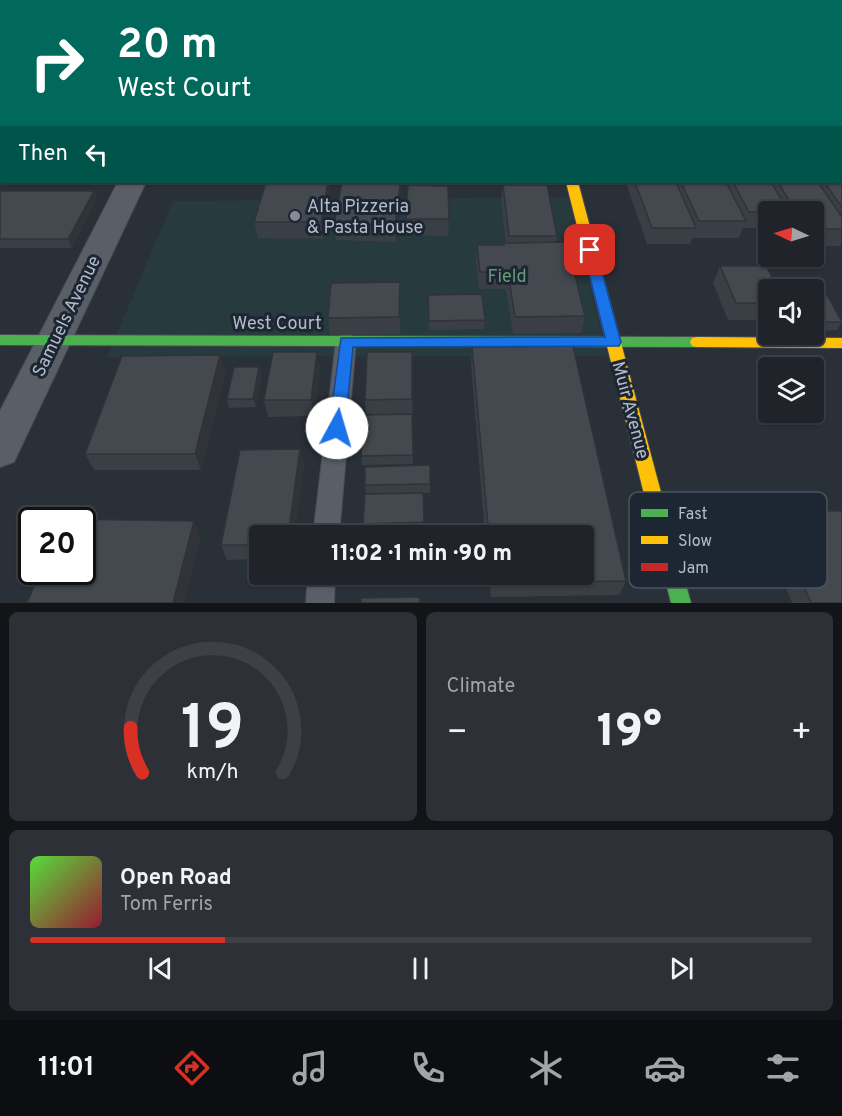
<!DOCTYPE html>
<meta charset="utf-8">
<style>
body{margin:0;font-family:Overpass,sans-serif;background:#2d3036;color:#f1f3f6;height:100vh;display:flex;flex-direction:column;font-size:22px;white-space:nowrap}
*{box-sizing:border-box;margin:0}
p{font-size:20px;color:#a2a4a8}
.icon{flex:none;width:33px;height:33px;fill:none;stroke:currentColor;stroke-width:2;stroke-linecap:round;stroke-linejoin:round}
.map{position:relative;height:603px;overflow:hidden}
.sheet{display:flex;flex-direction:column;gap:9px;padding:9px;background:#121417;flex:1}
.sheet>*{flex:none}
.guide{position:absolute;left:0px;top:0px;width:843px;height:183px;box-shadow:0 2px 4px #0004,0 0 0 2px #3d4147;background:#00695c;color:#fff;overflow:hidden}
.needle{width:39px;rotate:274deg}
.tools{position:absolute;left:758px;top:201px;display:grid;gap:12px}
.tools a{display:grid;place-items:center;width:66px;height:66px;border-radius:6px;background:#20242a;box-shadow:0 2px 4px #0004,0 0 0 2px #3d4147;font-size:30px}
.speed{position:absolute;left:18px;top:507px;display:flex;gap:12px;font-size:30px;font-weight:700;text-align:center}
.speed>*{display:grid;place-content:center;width:78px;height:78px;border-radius:50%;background:#20242a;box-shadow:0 2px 4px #0004,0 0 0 2px #3d4147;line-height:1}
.speed .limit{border:3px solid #111;border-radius:9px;background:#fff;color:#111}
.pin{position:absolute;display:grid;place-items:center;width:51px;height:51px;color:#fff;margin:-26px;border-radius:12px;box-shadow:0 3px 9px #0006}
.me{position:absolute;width:66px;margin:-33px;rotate:6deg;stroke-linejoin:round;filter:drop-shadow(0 0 4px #0008)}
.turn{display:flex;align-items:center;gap:21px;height:126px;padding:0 18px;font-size:27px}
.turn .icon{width:78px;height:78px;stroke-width:2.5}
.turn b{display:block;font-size:42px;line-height:51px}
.then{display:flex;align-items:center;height:57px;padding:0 18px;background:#0003;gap:12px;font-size:22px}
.big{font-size:45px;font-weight:800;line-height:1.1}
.sheet .card{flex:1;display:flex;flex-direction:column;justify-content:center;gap:9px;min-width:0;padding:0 21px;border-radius:9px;background:#2d3036}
.sheet .dial{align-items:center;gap:0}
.dial svg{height:156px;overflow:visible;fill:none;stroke:#3d4147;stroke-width:7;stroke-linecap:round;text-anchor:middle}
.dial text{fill:#f1f3f6;stroke:none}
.song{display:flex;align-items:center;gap:18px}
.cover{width:72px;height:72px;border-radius:9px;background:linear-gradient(135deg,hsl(110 70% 55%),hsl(350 70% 35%))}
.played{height:6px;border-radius:3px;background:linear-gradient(90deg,#d93025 25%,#3d4147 25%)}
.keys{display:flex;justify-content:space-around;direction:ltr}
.heat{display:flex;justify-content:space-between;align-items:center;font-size:33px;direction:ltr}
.sheet .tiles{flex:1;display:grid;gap:9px;grid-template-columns:1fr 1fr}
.card:last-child{grid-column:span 2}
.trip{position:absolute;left:249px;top:525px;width:345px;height:60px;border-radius:6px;background:#20242a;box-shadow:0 2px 4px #0004,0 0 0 2px #3d4147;font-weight:800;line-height:60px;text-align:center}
.menu{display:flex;height:96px;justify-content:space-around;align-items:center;background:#0d0e11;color:#a2a4a8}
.menu .icon{width:42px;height:42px}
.menu .on{color:#d93025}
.menu b{font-size:27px;color:#f1f3f6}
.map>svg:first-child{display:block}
.green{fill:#273a3e}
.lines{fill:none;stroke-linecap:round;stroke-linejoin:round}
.lane-casing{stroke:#484c53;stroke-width:2}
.street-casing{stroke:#484c53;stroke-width:2}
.fast-casing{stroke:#484c53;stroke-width:2}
.slow-casing{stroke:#484c53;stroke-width:2}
.jam-casing{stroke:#484c53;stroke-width:2}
.lane{fill:#5a5e66;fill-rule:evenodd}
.street{fill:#5a5e66;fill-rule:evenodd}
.fast{fill:#4caf50;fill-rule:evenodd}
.slow{fill:#ffc107;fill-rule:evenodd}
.jam{fill:#c62828;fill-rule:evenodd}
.wall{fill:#3a3f45}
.shaded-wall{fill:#303338}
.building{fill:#444950;stroke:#303338;stroke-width:1.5}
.route{fill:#1a73e8;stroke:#114b97;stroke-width:1.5}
.poi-dot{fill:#848b96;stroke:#1d2633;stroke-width:2}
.labels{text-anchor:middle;stroke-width:6;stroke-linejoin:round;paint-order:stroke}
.poi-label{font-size:18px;fill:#b4bcc9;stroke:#1d2633;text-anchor:start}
.park-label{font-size:18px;fill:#6b9a76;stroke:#1d2633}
.street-label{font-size:18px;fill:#b4bcc9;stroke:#1d2633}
.key{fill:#1d2633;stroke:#4a5360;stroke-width:1.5}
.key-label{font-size:16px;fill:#b4bcc9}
</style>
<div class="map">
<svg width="842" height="603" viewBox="0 0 842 603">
<rect width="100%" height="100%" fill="#2a3038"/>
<!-- green -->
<path class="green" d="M568,197L607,356L107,357L173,201Z"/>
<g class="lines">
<!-- lane casing -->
<g class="lane-casing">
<path id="lane" d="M64,0H76L63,2Z
M375,0H387V2H375Z
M683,0H695V2H684Z
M0,33H2V41H0Z
M346,333L353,336L356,341L339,536H313L336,341L339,336Z
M308,574H335L334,603H306Z"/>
</g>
<!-- street casing -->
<g class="street-casing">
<path id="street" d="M212,0H230L211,2Z
M516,0H534V2H516Z
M821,0H839L840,2H821Z
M118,182H146L14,462L0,467V411Z"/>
</g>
<!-- fast casing -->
<g class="fast-casing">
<path id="fast" d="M0,335L697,337L702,338L704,342L702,346L697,347L0,345Z
M661,518L667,520L670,526L691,603H671L652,526L655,520Z"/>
</g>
<!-- slow casing -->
<g class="slow-casing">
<path id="slow" d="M566,182H578L670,526L667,532L661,534L655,532L652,526Z
M697,337L842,338V348L697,347L692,346L690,342L692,338Z"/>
</g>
<!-- jam casing -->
<g class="jam-casing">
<path id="jam" d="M0,154H2V160H0Z"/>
</g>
<!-- lane -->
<use href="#lane" class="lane"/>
<!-- street -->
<use href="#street" class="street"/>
<!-- fast -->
<use href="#fast" class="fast"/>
<!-- slow -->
<use href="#slow" class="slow"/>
<!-- jam -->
<use href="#jam" class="jam"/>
</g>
<!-- wall -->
<path class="wall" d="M31,0H59L58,2H31Z
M128,0H196L195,2H128Z
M423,0H499V2H423Z
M698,0H739L740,2H699Z
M755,0H803L802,2H756Z
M842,170L841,246H813V212H768V228H743L739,238H693L690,244H647L626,183V182H842Z
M503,185L557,236L556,242L585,316L581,333L513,334L506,289H479L476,262L477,245H503V243H506L501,201Z
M0,191H94L97,199L72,248H0Z
M331,195L323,239L258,238L254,222Z
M401,201L396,242L336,240L334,223Z
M406,219H449L448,236L406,235Z
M720,266L768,290V320H728L713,283Z
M400,282V334L330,335L328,318Z
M813,290L842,322L837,330L813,331Z
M428,295L485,320L484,329L429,330Z
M472,347L626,581L619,595L491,597L489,574H584V536H485L471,364Z
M317,352L320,368L314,416L268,417L264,400Z
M412,352L413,464L362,465L361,456L366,415L365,400Z
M220,355L226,372L201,470H94L85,454Z
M262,376L256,407L229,408L227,399Z
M300,449L304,465L294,536H260V559L227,560L221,545Z
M430,465V493H366L365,485Z
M423,493L424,530L364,532L363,524Z
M773,511L842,603H792L762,526Z"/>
<!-- shaded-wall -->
<path class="shaded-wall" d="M107,0H115L114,2H106Z
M186,0H196L195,2H186Z
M328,182H329L331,195L323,239L321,222Z
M400,184L401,201L396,242L395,225Z
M94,191L97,199L72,248L68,239Z
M317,352L320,368L314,416L311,400Z
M220,355L226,372L201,470L195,454Z
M259,367L262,376L256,407L253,399Z
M300,449L304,465L294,536H288Z
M194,521L201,536L184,603H173Z"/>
<!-- building -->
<path class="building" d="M84,0H107L106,2H83Z
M321,0H335L334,2H320Z
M393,0H417V2H393Z
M428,0H493V1Z
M572,0H635V2H573Z
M709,0H739L740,2H710Z
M842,170V207L824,182H842Z
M266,182H328L321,222H254Z
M635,182H676L696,228H652Z
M681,182H726L746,221H699Z
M733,182H771L789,212H749Z
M778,182H818L842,217V229H813V212H796Z
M342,183L400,184L395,225L334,223Z
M408,185L448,186L449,219H406Z
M503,185H547L557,236H509Z
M0,191H94L68,239H0Z
M567,242L585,316L515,317L508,272H480L477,245H504L503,243Z
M720,266H766L779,290H768V303H736Z
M400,282L399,317L328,318L331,283Z
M813,290H824L842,322H813Z
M482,294L485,320L429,321L428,295Z
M573,346L626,581L493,583L492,574H584V536H489L472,347Z
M273,352H317L311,400H264Z
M367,352H412V399L365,400Z
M220,355L195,454H85L122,356Z
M234,367H259L253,399H227Z
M412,414L413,455L361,456L363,415Z
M300,449L288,536H260V545H221L240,450Z
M430,465V484L365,485V467Z
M423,493L424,522L363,524L365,494Z
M773,511H842V603H811Z
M62,519L194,521L173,603H27L40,572H82V520H61Z
M420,597V603H361V598Z"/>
<!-- route -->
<path class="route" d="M590,246L596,250L621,342L619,346L353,347L345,428L343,432L337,434L332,432L329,428L341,338L605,337L583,250Z"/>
<!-- markers -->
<circle class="poi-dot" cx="295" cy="216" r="6"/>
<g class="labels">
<!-- poi labels -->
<g class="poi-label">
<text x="307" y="212">Alta Pizzeria<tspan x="307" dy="21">&amp; Pasta House</tspan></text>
</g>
<!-- park labels -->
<g class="park-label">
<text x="507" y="282">Field</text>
</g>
<!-- street labels -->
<g class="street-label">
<text transform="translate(66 316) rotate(-64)" y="6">Samuels Avenue</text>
<text x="277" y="329">West Court</text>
<text transform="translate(631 410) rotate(75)" y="6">Muir Avenue</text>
</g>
</g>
<!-- legend -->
<rect x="629" y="492" width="198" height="96" rx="9" class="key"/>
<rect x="641" y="509" width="27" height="8" fill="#4caf50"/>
<rect x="641" y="536" width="27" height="8" fill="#ffc107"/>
<rect x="641" y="563" width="27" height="8" fill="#c62828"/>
<g class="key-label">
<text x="678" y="519">Fast</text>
<text x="678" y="546">Slow</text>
<text x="678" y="573">Jam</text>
</g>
</svg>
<div class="tools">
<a><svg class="needle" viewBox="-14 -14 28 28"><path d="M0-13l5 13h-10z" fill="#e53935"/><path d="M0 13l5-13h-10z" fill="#a2a4a8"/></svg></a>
<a><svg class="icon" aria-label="sound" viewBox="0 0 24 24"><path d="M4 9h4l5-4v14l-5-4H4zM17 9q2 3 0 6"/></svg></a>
<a><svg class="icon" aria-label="layers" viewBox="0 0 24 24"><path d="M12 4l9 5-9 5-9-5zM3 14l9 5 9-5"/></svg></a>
</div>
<div class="speed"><div class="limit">20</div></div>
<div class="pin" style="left:590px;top:250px;background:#d93025"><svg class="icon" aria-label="arrive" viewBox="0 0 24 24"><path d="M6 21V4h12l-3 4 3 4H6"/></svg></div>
<svg class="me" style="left:337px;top:428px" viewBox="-20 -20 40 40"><circle r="19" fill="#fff"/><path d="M0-13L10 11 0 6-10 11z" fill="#1a73e8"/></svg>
<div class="trip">11:02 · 1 min · 90 m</div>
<div class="guide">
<div class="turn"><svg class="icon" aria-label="right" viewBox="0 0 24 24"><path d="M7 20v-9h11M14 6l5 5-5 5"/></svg><div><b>20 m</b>West Court</div></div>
<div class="then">Then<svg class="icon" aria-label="left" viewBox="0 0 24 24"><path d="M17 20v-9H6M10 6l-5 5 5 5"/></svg></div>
</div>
</div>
<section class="sheet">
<div class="tiles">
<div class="card dial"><svg viewBox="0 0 100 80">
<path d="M14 69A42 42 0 1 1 86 69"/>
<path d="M14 69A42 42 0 0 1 8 46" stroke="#d93025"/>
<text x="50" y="56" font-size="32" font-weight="700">19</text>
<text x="50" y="72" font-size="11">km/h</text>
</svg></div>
<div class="card"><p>Climate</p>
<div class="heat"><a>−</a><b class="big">19°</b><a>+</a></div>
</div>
<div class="card">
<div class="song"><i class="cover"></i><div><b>Open Road</b><p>Tom Ferris</p></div></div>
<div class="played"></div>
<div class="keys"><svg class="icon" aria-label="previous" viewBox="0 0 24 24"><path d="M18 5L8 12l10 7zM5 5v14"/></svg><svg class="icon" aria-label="pause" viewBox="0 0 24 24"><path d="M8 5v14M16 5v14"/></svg><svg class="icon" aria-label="next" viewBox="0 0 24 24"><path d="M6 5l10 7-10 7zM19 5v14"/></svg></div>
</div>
</div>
</section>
<nav class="menu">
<b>11:01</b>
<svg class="icon on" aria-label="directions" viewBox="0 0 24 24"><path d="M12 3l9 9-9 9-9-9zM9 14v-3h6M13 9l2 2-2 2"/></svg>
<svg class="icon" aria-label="music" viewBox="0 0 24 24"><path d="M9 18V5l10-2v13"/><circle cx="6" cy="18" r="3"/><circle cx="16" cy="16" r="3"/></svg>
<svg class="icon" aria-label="phone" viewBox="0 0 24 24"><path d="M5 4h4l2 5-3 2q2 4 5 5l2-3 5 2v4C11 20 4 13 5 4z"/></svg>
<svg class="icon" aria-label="climate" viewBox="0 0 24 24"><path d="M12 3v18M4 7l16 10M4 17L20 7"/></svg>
<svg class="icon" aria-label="car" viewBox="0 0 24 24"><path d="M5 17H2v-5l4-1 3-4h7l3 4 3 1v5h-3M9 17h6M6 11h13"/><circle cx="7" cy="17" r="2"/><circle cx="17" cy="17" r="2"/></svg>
<svg class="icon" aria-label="filters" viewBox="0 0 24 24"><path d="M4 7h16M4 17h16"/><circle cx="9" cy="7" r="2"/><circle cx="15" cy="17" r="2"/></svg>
</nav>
